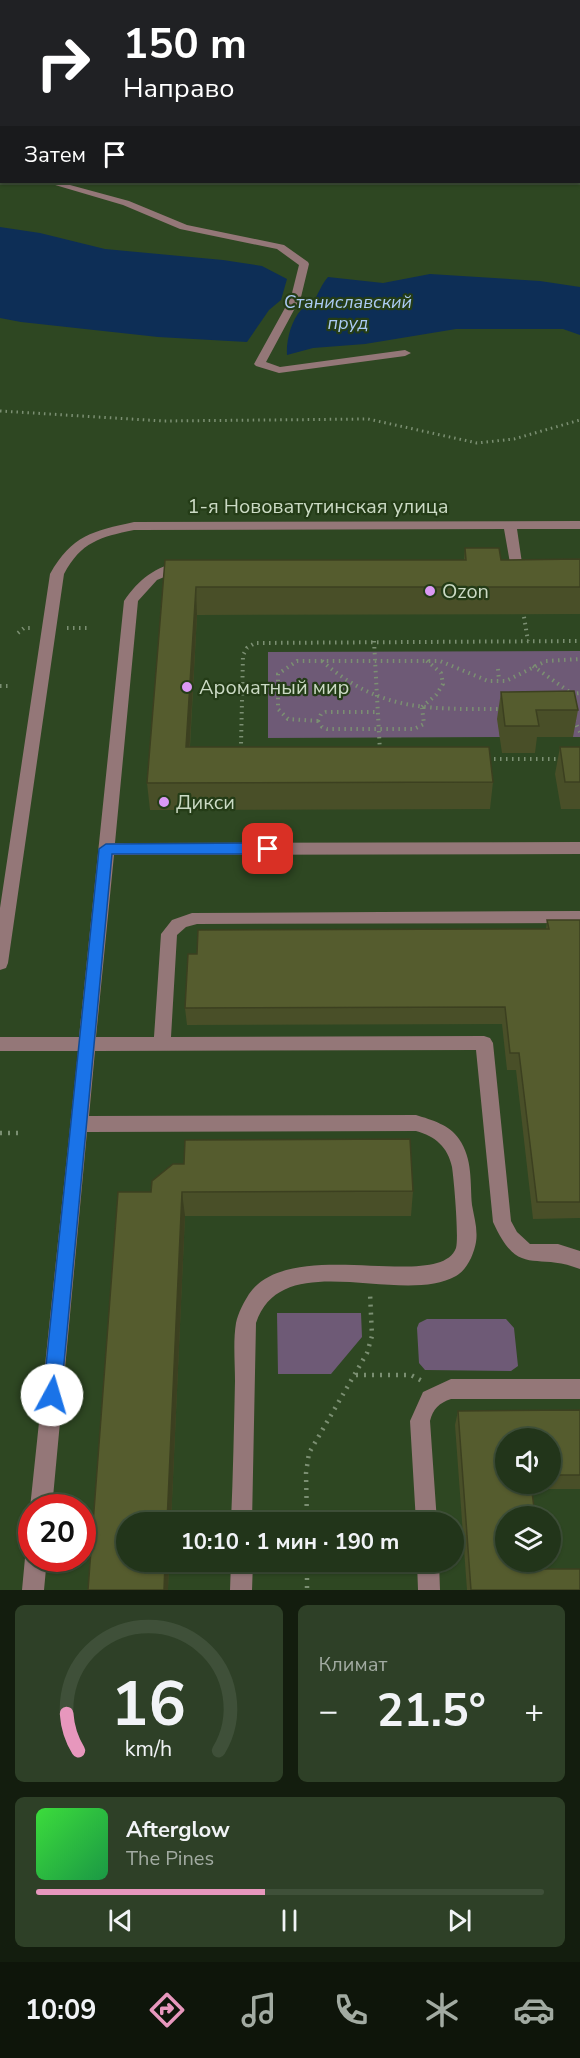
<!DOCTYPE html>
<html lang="ru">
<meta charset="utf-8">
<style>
body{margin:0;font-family:"Nunito Sans",sans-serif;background:#2e4027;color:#f1f3f6;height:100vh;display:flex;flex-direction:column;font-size:22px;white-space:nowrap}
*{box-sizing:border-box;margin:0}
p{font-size:20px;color:#a2aba2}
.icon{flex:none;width:33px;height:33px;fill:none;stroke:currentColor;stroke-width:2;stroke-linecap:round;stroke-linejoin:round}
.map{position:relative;height:1590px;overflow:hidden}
.details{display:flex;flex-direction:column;gap:15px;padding:15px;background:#131d0e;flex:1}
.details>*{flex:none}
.guide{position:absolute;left:0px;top:0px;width:580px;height:183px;box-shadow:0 2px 4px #0004,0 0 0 2px #3f5039;background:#202124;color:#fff;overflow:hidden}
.tools{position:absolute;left:495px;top:1428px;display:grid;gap:12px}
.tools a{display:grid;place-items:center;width:66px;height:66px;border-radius:50%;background:#22351a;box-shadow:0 2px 4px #0004,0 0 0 2px #3f5039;font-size:30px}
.speed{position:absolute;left:18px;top:1494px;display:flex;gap:12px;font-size:30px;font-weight:700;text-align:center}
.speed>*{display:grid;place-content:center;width:78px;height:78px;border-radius:50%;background:#22351a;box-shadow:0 2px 4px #0004,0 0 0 2px #3f5039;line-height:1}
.speed .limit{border:9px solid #d22;background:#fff;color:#111}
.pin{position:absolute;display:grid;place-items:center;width:51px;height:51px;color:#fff;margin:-26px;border-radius:12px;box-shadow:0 3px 9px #0006}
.me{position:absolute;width:66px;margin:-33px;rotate:6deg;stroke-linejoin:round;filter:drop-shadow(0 0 4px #0008)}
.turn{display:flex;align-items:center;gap:21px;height:126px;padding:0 24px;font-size:27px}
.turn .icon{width:78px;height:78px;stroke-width:2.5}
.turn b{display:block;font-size:42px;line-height:51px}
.then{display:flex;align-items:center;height:57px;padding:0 24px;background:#0003;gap:12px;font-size:22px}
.big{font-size:45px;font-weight:700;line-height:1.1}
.details .tile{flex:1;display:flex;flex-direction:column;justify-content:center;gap:9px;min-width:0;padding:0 21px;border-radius:9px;background:#2e4027}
.details .dial{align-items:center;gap:0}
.dial svg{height:156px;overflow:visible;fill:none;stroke:#3f5039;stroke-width:7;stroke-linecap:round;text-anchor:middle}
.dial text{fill:#f1f3f6;stroke:none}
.song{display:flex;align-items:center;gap:18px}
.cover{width:72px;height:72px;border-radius:9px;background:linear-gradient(135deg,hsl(120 70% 55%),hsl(140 70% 35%))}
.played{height:6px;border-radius:3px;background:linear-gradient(90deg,#e797bd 45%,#3f5039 45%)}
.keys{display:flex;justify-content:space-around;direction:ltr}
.heat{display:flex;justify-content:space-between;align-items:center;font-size:33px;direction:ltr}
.details .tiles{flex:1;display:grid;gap:15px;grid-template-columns:1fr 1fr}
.tile:last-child{grid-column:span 2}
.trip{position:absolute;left:116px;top:1512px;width:348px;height:60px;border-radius:30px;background:#22351a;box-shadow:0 2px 4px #0004,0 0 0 2px #3f5039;font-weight:700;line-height:60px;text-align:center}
.tabs{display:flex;height:96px;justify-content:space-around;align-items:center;background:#0e150a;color:#a2aba2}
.tabs .icon{width:42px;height:42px}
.tabs .current{color:#e797bd}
.tabs b{font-size:27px;color:#f1f3f6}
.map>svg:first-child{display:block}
.green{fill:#6e5a76}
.water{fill:#0d2e56}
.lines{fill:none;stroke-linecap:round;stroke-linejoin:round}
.path-far2{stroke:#7b8f72;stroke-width:3;stroke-dasharray:1.5 4;stroke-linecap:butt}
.path-far1{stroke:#7b8f72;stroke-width:4;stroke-dasharray:1.5 4.5;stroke-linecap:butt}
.path{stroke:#7b8f72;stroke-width:4.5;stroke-dasharray:2 6;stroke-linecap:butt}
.minor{fill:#947778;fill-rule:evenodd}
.wall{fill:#494f28;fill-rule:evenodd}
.shaded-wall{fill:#3c4020}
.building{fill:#555c2e;stroke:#3c4020;stroke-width:1.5}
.route{fill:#1a73e8;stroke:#114b97;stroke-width:1.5}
.poi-dot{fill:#db99f5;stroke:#243c17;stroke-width:2}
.labels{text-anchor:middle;stroke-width:4.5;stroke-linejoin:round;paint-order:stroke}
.far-water-label{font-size:18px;font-style:italic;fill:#accbf4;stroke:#243c17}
.street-label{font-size:20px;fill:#cbdac4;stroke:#243c17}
.poi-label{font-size:20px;fill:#cbdac4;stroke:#243c17;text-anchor:start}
</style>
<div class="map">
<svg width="580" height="1590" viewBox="0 0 580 1590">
<rect width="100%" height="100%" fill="#2e4722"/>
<!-- green -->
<path class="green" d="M580,651V737H573L569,719H498L500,737L268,738V652Z
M277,1313H361L362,1337L331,1374H278Z
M427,1319H506L514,1328L518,1366L511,1371L425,1370L419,1363L417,1328L419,1323Z"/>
<!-- water -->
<path class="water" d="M0,227L40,233L105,249L223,260L262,266L287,279L281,300L269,310L247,342L158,337L21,322L0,318Z
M430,274L540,281L580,287V335L563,329H456L365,344L313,348L287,355C286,341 291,321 301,310C305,307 310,306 313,302C319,293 321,285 328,277L383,283Z"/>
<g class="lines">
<!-- path-far2 -->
<path class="path-far2" d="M0,411L163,421L368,419L477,443L514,439L580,420"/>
<!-- path-far1 -->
<path class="path-far1" d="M523,611L528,641
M67,628H87
M18,633L24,628H32
M374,641L380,752
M322,661C380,712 429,709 502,709
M533,666L571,693
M498,669L499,681
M0,686H9
M571,694L580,693
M422,707L436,695L443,684L441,673L426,660
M574,720L580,732
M318,721L288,719L278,709V674L297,661H440L488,681H506L546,661L580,659
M318,721L322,727L327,729H414L424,724L422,708
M318,721L321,714L326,712H378
M243,749L241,745L243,655L247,648L255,643L580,641
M488,759H561"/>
<!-- path -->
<path class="path" d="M0,1133H24
M356,1375H411L422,1381
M307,1522L306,1473L309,1453L367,1353L372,1336L370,1293
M307,1562V1590"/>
<!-- minor -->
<path class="minor" d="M74,0H83L72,2Z
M0,10H2V14H0Z
M0,64H2L0,71Z
M0,161H2V167H0Z
M45,182H59L129,201L187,225L284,245L308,262L309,264L301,297L266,362L280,367L405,350L411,353L405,356L279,373L256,366L254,364L291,297L299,265L277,249L180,229L123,205Z
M580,521V529H517L522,563L516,567L510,563L504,529L134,530C100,537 81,542 64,574L8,963L6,968L0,970V908L50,574C72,535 93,531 134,522Z
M181,561L186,562L188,565L186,568L157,580L138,601L115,843L580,842V854L114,855L96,1037H154L161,934L172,920L192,913L580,911V923L197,924L186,927L177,935L171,1037L484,1036L490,1038L493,1043L511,1221L517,1232L530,1244H558L580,1251V1269C534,1251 519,1279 493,1222L476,1050L95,1051L89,1116L416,1115C432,1120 450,1125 459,1139C473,1159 470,1183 472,1205C474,1217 478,1229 476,1242C474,1254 467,1270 456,1276C401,1307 282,1245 256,1323L252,1522H231C233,1475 234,1428 235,1381C235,1363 233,1341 236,1323C238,1313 244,1302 249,1294C290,1234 439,1293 456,1248C459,1238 454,1180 452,1167C448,1147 435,1136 416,1131L87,1132L52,1508H32V1511L30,1508L78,1051H0V1037H79L124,601C139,579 155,567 181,561Z
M451,1379H580V1399H451C439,1403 433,1409 430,1421L437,1522H416L410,1421L423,1392Z
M32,1549V1558H47L44,1590H22L25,1558L28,1550Z
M231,1562H253L252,1590H230Z
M417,1562H439L440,1590H418Z"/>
</g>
<!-- wall -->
<path class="wall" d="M0,0H28L26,2L0,1Z
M90,0H319L324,2H95Z
M465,548L501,560L580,559V614L197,615L190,747L493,782L490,809L150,810L147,783L165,560H464Z
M501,692L578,710L573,737H537L535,753H502L497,719Z
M560,747H580V809H561L555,774Z
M547,920H580V1218L533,1219L516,1070H507L502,1024L187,1025L185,1008L197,954L546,929Z
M410,1139L413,1191L411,1216H185L171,1522H126V1562H169L168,1590H88L118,1192H151L152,1181L173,1164H184L185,1140Z
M580,1410V1489H532L540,1569L580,1590H467L455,1425L458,1411ZM550,1438V1484H506Z"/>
<!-- shaded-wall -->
<path class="shaded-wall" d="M196,587L197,615L188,775L186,747Z
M182,1192L185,1216L171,1522H167Z
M165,1562H169L168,1590H164Z"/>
<!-- building -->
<path class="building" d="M114,0H319L324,2H119Z
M465,548H499L501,560L580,559V587H196L186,747H489L493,782L147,783L165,560H466Z
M574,691L578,710H536L539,726H505L501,692Z
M560,747H580V782H565Z
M547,920H580V1202H537L519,1053H510L505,1007L185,1008L188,954H197L198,930L549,929Z
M410,1139L413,1191L182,1192L167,1522H126V1562H165L164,1590H88L118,1192H151L152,1181L173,1164H184L185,1140Z
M580,1410V1475H550V1438H506V1484H531L535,1516H506V1562H540V1569H580V1590H471L458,1411Z"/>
<!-- route -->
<path class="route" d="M268,843L275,849L268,854H112L61,1395L59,1401L52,1404L46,1401L43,1395L99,849L106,844Z"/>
<!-- markers -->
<g class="poi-dot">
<circle cx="430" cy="591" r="6"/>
<circle cx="187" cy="687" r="6"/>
<circle cx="164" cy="802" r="6"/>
</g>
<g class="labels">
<!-- far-water labels -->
<g class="far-water-label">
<text x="348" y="308">Станиславский<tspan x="348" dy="21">пруд</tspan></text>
</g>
<!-- street labels -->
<g class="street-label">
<text x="318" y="513">1-я Нововатутинская улица</text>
</g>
<!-- poi labels -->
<g class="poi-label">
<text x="442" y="598">Ozon</text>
<text x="199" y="694">Ароматный мир</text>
<text x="176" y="809">Дикси</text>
</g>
</g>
</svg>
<div class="tools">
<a><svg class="icon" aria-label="sound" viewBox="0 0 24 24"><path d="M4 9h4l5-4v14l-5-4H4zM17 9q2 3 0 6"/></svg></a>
<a><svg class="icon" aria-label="layers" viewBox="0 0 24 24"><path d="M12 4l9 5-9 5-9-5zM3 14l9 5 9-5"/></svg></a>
</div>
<div class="speed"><div class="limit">20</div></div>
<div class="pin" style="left:268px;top:849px;background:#d93025"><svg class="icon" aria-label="arrive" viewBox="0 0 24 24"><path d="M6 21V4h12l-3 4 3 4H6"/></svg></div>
<svg class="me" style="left:52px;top:1395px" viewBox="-20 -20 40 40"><circle r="19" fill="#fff"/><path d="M0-13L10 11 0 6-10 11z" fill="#1a73e8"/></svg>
<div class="trip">10:10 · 1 мин · 190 m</div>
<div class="guide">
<div class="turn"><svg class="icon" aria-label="right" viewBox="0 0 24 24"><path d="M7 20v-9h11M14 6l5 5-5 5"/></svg><div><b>150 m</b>Направо</div></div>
<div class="then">Затем<svg class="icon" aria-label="arrive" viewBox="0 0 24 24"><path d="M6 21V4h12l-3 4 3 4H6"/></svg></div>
</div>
</div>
<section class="details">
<div class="tiles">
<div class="tile dial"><svg viewBox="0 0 100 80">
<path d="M14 69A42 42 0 1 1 86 69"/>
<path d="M14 69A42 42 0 0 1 8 50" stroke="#e797bd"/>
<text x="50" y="56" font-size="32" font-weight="700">16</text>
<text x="50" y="72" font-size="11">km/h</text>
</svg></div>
<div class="tile"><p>Климат</p>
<div class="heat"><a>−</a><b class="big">21.5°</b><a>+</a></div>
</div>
<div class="tile">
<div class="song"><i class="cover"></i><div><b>Afterglow</b><p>The Pines</p></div></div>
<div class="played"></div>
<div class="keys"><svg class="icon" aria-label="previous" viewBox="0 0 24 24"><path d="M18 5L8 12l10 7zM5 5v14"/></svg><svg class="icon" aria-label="pause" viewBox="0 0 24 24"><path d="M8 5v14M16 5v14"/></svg><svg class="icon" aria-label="next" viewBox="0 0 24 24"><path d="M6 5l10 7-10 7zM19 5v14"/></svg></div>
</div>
</div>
</section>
<nav class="tabs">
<b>10:09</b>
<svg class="icon current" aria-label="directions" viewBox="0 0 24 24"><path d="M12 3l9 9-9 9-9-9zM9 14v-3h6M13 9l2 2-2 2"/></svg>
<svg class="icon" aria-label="music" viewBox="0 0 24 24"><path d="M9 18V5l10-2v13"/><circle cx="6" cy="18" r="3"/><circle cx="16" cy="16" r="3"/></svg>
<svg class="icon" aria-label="phone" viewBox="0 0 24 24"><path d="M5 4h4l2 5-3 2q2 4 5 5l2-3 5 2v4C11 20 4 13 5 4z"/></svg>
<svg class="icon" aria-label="climate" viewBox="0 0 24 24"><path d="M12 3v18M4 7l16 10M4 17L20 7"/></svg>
<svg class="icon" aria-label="car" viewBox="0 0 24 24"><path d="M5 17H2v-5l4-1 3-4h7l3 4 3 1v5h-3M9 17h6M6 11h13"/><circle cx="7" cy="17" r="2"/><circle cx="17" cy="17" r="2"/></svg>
</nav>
